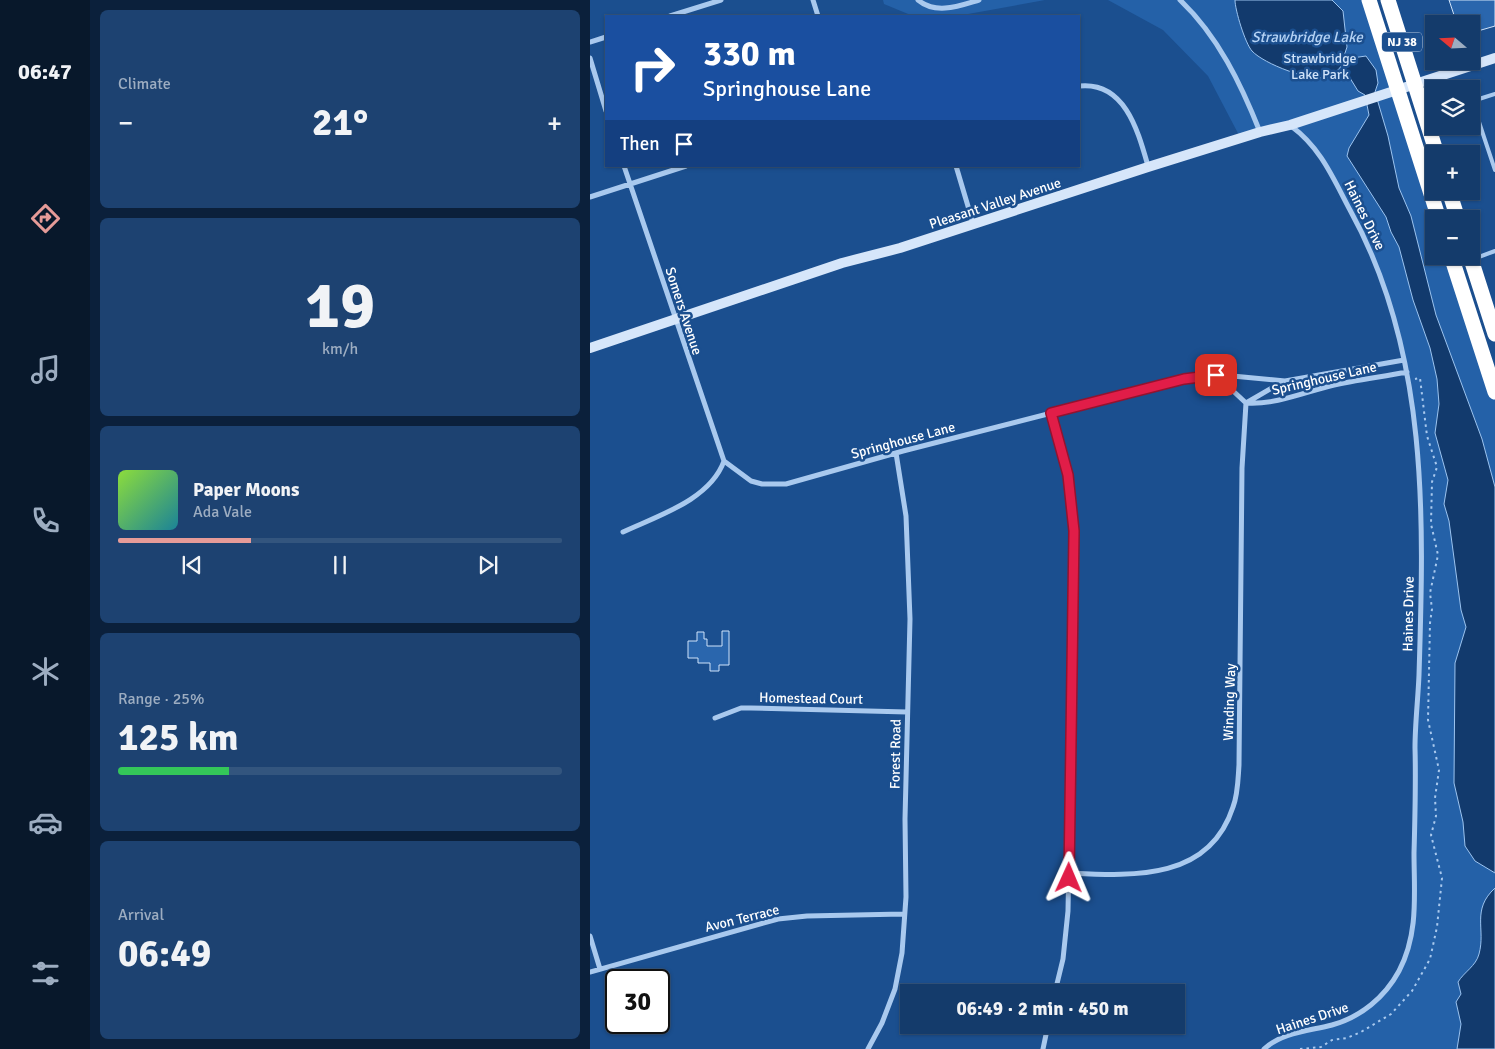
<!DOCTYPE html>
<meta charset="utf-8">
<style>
body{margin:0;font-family:Signika,sans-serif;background:#1d4271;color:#f1f3f6;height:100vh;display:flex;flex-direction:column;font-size:19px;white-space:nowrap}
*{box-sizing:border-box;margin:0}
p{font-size:16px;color:#9dadc1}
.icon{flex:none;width:28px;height:28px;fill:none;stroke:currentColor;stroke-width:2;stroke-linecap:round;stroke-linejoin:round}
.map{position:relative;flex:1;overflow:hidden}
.details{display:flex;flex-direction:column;gap:10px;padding:10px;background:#0b203b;width:500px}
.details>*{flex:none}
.hud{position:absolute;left:15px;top:15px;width:475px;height:152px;border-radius:0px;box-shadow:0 1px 4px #0004,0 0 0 1px #33557e;background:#1a4fa0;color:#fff;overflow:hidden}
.needle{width:32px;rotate:289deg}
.controls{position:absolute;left:835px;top:15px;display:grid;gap:10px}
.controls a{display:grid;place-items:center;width:55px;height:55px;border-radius:0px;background:#143b6b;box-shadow:0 1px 4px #0004,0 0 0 1px #33557e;font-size:25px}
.speed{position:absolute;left:15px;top:969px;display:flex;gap:10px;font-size:25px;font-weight:700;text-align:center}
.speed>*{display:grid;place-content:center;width:65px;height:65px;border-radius:50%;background:#143b6b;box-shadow:0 1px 4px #0004,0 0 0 1px #33557e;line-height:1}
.speed .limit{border:2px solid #111;border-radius:8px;background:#fff;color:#111}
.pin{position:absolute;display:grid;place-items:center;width:42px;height:42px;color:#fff;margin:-21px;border-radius:10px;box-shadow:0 2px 8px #0006}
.me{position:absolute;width:55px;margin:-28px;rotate:1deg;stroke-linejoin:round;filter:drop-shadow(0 0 4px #0008)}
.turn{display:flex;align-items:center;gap:18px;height:105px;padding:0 15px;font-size:22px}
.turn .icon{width:65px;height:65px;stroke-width:2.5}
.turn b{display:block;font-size:35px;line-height:42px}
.then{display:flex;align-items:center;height:48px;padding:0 15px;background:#0003;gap:10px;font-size:19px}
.big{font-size:38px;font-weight:700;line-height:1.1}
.details .tile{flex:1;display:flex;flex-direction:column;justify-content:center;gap:8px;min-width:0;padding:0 18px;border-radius:8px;background:#1d4271}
.details .dial{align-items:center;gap:0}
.dial b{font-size:65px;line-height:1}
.song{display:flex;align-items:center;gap:15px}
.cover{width:60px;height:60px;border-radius:8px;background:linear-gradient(135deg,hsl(90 70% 55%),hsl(190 70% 35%))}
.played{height:5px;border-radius:2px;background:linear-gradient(90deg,#e69b98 30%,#33557e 30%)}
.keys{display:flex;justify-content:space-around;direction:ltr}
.heat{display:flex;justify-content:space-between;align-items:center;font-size:28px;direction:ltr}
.charge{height:8px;border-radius:4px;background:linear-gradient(90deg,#34c759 25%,#33557e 0)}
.trip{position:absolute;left:310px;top:984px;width:285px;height:50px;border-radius:0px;background:#143b6b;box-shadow:0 1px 4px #0004,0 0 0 1px #33557e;font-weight:700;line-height:50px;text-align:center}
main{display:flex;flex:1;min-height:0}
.tabs{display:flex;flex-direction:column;width:90px;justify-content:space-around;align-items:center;background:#08182b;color:#9dadc1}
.tabs .icon{width:35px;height:35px}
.tabs .active{color:#e69b98}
.tabs b{font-size:22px;color:#f1f3f6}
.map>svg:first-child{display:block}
.green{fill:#2461a8}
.water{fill:#123a6d;stroke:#9cc4f0}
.building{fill:#2a66ad;stroke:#cfe3fa}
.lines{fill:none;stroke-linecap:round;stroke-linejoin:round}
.path{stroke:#a9c9ee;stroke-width:2;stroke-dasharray:2.5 4;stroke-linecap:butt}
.lane{stroke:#a9c9ee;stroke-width:4}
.street{stroke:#a9c9ee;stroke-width:5}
.secondary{stroke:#d6e6fa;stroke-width:10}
.highway{stroke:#fff;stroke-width:15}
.route-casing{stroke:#92132f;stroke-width:12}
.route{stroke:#e11d48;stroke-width:9}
.labels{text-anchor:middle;stroke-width:5;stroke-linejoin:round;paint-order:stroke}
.shield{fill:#1b4f8f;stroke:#bbcadd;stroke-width:1}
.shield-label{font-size:12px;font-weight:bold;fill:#fff}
.park-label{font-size:14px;fill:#cfe3fa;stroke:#1b4f8f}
.street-label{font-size:14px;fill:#fff;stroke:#1b4f8f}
.water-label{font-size:15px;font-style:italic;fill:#b5d3f5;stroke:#1b4f8f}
</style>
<main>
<nav class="tabs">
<b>06:47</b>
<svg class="icon active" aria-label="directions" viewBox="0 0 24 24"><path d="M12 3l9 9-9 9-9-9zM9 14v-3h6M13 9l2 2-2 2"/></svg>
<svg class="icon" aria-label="music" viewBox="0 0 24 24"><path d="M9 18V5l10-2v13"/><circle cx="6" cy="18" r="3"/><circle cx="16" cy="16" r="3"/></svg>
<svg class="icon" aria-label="phone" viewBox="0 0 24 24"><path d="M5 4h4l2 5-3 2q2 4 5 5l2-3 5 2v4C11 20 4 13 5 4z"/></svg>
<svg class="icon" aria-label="climate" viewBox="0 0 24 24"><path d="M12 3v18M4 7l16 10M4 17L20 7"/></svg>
<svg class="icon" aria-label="car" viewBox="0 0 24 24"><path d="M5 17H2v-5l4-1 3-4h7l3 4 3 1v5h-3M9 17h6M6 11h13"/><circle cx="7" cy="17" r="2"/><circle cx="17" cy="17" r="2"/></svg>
<svg class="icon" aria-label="filters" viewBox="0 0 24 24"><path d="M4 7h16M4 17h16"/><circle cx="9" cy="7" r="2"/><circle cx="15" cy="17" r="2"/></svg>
</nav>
<section class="details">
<div class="tile"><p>Climate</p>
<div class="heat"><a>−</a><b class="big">21°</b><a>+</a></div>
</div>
<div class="tile dial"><b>19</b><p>km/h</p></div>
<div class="tile">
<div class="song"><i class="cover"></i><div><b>Paper Moons</b><p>Ada Vale</p></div></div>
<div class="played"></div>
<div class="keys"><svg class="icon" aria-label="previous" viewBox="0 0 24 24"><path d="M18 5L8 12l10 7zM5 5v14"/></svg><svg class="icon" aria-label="pause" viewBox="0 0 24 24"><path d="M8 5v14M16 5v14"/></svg><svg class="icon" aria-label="next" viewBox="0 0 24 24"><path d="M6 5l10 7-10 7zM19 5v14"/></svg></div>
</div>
<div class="tile"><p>Range · 25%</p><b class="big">125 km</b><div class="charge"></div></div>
<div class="tile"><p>Arrival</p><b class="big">06:49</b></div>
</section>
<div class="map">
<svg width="905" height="1049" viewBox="0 0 905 1049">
<rect width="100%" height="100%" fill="#1b4f8f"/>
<!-- green -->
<path class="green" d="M293,0H455L367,16H323L294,4Z
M518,0H779L844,219V256H861L905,392V1049H676L680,1044L714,1031L754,1021L777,1009L809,971L823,932L832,528L827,437L814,360L791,275L759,208L722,144L700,125L651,139L618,76L573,30Z"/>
<!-- water -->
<path class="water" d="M645,0H742L753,11L757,47L754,56L762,58L776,56L786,70L788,83L785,92L798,136L809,188L821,216L846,315L892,439L905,487V873L885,861L875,846L873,822L864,783L865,663L876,627L871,610L859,521L854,504L858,480L845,433L849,404L847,379L840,348L823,300L809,247L801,232L796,217L757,156L759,148L779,115L775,95L768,91L752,65C749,69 744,75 737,77C721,82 674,64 662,51C655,43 645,10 645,0Z
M905,888V1049H867L871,1024L866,1002L871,994L868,982C874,972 886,966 889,954C896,929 881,910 905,888Z"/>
<!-- building -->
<path class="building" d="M859,0H905V26L881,33V24H867Z
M132,631H139V665H129V671H120V663H108V658H98V641H107V632H114V639H117V646H132Z"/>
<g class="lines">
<!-- path -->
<path class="path" d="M710,1049L731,1047L742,1040L757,1038L771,1032L801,1014L822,991L840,959L847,927L852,878L841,835L846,816L845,798L849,770L838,720L840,623L842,609L840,593L848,555L841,524L842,482L847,467L837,436L830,378L825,379"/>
<!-- lane -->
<path class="lane" d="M905,94L889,99L885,110L905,170
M886,258L905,251"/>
<!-- street -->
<path class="street" d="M223,0L228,16
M328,0C346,15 369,6 389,0
M590,0C628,36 651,84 670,132
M80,16L131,0
M0,42L16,37
M0,58L16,111
M489,86C535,81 548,131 558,166
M34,166L134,461L161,481L172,484H196L313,451L606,376L632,375L695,381L814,360
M366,166L383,223
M0,197L96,166
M626,375L656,403C684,405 713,393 740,386C765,380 791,377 817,372
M656,403L694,381
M461,413C474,457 484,500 485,547L478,911L473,959L465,992
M33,532C67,516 120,500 134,461
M125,718L151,708H161L317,712
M479,873C543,876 619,881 643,807C648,794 648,779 649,765L652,468L656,403
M0,936L10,969
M0,972L188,919L217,916L313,914
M278,1049L292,1023L305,989L312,953L316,897L315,819L320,619L316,516L306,453
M453,1049L458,1025
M674,1049C693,1032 719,1031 742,1025C771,1017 795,997 809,971C829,933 824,893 824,853C825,818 826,783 825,748C825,724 828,699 829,675C834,517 839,353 760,210C743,178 731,148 701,126"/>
<!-- secondary -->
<path class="secondary" d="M0,348L252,263L310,248L558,167L670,132L700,125L905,58"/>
<!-- highway -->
<path class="highway" d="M779,0L849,219
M798,0L847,154
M859,191L868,219
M861,256L905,392
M880,256L905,334"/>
</g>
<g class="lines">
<!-- route casing -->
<g class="route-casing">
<path id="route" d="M479,878L484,531L478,475L461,413L594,379L626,375"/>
</g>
<!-- route -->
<use href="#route" class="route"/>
</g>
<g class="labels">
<!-- shield labels -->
<rect class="shield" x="792" y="32.5" width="40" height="19" rx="4"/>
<g class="shield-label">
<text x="812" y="46">NJ 38</text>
</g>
<!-- park labels -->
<g class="park-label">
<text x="730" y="63">Strawbridge<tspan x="730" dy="16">Lake Park</tspan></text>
</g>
<!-- street labels -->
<g class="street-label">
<text transform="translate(405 203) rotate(-18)" y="5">Pleasant Valley Avenue</text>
<text transform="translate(775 215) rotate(64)" y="5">Haines Drive</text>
<text transform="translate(94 311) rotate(72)" y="5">Somers Avenue</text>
<text transform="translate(734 378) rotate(-13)" y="5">Springhouse Lane</text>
<text transform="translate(313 440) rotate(-15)" y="5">Springhouse Lane</text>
<text transform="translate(818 614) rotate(-89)" y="5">Haines Drive</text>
<text transform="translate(221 698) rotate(1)" y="5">Homestead Court</text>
<text transform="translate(639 702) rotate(-88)" y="5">Winding Way</text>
<text transform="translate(305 754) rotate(-89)" y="5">Forest Road</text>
<text transform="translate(152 918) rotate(-14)" y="5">Avon Terrace</text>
<text transform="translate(722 1018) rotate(-18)" y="5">Haines Drive</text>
</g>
<!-- water labels -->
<g class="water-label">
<text x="717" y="42">Strawbridge Lake</text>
</g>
</g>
</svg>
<div class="controls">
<a><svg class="needle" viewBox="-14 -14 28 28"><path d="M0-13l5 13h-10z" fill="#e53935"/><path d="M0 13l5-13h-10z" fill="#9dadc1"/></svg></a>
<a><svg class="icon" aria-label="layers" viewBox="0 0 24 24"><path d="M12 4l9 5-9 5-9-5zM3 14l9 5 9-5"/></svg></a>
<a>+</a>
<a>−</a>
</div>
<div class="speed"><div class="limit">30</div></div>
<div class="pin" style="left:626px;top:375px;background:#d93025"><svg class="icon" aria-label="arrive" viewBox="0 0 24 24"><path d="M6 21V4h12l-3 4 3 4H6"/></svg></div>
<svg class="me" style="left:479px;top:878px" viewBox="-20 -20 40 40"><path d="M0-17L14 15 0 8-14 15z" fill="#e11d48" stroke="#fff" stroke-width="4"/></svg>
<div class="trip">06:49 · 2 min · 450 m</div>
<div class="hud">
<div class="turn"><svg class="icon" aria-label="right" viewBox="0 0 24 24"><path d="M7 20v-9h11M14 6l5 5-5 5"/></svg><div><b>330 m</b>Springhouse Lane</div></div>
<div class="then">Then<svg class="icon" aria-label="arrive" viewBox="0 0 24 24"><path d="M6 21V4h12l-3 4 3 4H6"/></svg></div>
</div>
</div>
</main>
